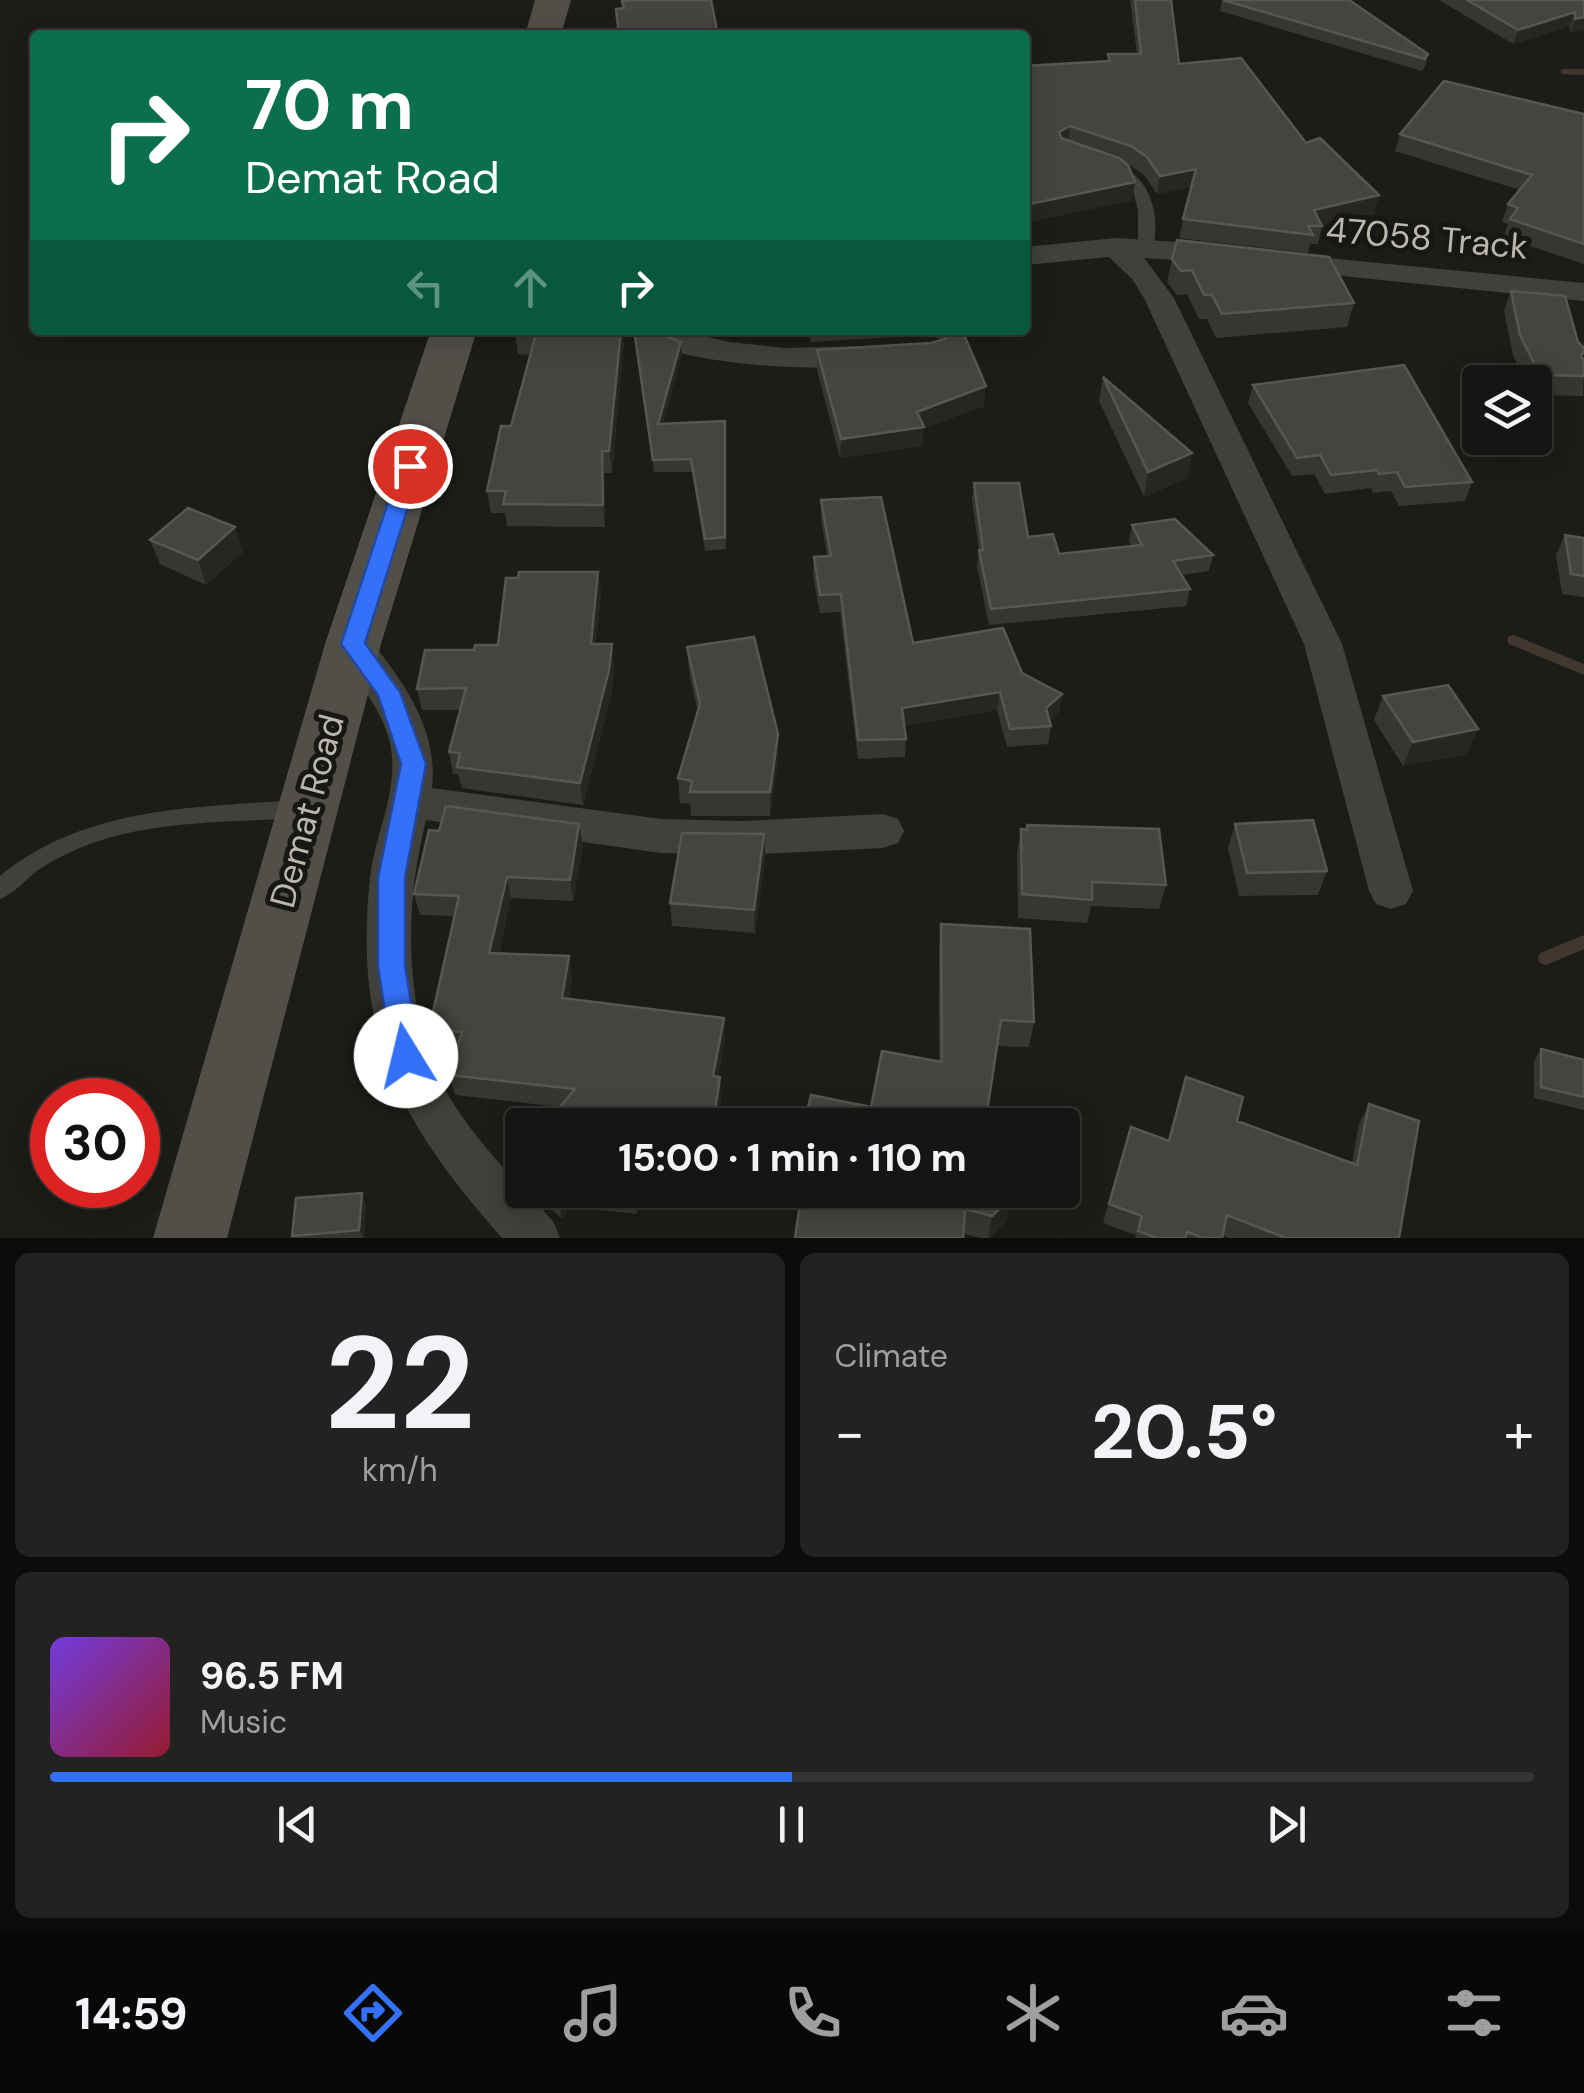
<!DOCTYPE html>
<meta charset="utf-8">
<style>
body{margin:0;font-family:"DM Sans",sans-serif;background:#222221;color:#f1f3f6;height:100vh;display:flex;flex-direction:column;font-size:38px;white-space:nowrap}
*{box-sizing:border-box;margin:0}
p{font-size:32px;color:#9d9fa0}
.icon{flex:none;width:55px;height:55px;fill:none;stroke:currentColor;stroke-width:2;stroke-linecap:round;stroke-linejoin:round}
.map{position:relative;height:1238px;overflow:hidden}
.sheet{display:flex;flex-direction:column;gap:15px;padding:15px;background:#0c0c0a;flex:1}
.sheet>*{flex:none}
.top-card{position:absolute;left:30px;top:30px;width:1000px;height:305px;border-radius:10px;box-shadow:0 5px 25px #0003,0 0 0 2px #343433;background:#0b6e4f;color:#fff;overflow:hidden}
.controls{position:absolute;left:1462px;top:365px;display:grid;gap:20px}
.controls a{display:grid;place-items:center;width:90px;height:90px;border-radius:10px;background:#151513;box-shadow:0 5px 25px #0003,0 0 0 2px #343433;font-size:50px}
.speed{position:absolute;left:30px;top:1078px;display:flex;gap:20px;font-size:50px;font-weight:700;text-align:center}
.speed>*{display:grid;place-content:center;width:130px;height:130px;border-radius:50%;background:#151513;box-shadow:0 5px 25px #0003,0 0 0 2px #343433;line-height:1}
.speed .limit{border:15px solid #d22;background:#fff;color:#111}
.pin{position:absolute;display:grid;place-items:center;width:85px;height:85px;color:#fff;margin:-42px;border:5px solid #fff;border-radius:50%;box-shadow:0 2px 10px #0007}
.me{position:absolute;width:110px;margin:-55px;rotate:351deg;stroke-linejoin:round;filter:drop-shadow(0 0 8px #0008)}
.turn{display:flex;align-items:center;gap:35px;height:210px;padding:0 50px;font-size:45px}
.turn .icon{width:130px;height:130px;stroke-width:2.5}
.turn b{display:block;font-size:70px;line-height:85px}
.lanes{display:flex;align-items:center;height:95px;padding:0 50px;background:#0003;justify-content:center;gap:50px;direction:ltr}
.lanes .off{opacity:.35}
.big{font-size:75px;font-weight:800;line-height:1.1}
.sheet .card{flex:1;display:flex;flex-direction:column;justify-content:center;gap:15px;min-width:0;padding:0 35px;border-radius:15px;background:#222221}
.sheet .dial{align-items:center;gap:0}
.dial b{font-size:130px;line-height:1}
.song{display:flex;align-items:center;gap:30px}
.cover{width:120px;height:120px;border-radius:15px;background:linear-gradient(135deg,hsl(260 70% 55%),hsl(350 70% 35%))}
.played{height:10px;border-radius:5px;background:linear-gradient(90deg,#3571f8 50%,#343433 50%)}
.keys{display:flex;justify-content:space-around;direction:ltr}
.heat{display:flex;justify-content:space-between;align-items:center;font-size:55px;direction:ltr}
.sheet .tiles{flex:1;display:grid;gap:15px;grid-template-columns:1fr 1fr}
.card:last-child{grid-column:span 2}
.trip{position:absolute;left:505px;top:1108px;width:575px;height:100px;border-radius:10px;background:#151513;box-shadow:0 5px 25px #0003,0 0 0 2px #343433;font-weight:800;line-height:100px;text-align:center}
.tabs{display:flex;height:160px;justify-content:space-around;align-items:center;background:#080808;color:#9d9fa0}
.tabs .icon{width:70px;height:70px}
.tabs .current{color:#3571f8}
.tabs b{font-size:45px;color:#f1f3f6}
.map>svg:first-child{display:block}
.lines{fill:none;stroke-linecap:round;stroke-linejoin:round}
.stream{fill:#41372f;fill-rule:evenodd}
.lane{fill:#41403a;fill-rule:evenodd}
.street{fill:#41403a;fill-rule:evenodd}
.secondary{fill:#514f48;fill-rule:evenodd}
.wall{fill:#373732}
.shaded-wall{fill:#262623}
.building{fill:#45443f;stroke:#585650;stroke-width:2.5}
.route{fill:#3571f8;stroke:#2249a1;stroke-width:2.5}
.labels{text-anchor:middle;stroke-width:10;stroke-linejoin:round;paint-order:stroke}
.street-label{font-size:35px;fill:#bcb7ac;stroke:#171714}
</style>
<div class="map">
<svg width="1584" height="1238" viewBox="0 0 1584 1238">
<rect width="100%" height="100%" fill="#1c1c19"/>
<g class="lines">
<!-- stream -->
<path class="stream" d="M1564,69H1584V75L1561,74V70Z
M1514,635L1584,664V675L1509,644L1507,640L1509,636Z
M1584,935V949L1546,965L1540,963L1538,958L1540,953Z"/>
<!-- lane -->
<path class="lane" d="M1114,163C1151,175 1162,217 1152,252L1146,254L1138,249V211L1133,190L1107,167Z
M301,800L309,803L312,809L309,815L301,818C226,823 140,819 71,852C60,857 47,864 37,871C25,880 15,893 0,899V876C85,806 197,807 301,800Z"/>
<!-- street -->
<path class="street" d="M1116,238L1222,245L1233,248L1237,254L1233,260L1222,263L1144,258L1174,298L1342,644L1413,891L1406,904L1391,909L1376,904L1369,891L1304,644L1144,298L1132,279L1109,257L1025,265V247Z
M1286,254L1584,283V301L1275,269L1271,263L1275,257Z
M633,330H680L729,342L784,348L867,346L878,349L883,356L878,363C836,374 658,366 633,330Z
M353,630L366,634C401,679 439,728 432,788L661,819L744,821L883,814L898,819L904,831L898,843L883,848L744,855L661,853L426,820C404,906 402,1020 450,1098C478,1144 517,1182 553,1221L560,1238H502C400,1122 353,1038 370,878C375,833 400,790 390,743C381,705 353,678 334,644L340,634Z"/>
<!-- secondary -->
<path class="secondary" d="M535,0H571L561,35H525Z
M431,330H477L381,644L227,1238H153L325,644Z"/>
</g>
<!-- wall -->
<path class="wall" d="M1130,0H1171L1179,64L1306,143L1379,195L1374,214L1322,225L1318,244H1310L1308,253L1179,238L1191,187L1157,194L1144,175L1128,164L1135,182L1132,200L1025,223V66L1107,62L1108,54H1137Z
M1222,0L1428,54L1425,66L1422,71L1220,11Z
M1439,0H1584V30L1570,33V26L1513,44Z
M1584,114V264L1504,237L1508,224L1502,222L1508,204L1520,190L1395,151L1400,134Z
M1172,259L1354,303L1347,327L1216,338L1207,319H1199L1187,294L1177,295L1167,282Z
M1511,291L1578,342L1584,353L1582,358L1584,361L1583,396L1535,395V382H1526L1513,355L1504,311Z
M625,330L612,473H604L605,527L507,526L505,513H491L487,491L511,426L531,355L518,354L515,333Z
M634,330L681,342L682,354L663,423L725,421L726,549L705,551L692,472H654Z
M808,330H962L984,406L924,428L922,446L840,458L817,370V350L931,343L942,340L929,335L811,342Z
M1103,377L1192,453L1187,478L1144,497L1099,401Z
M1253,385L1472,482L1465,501L1399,506L1391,491L1373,493L1371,488L1325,494L1314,474L1292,476L1248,403Z
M974,483L1028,537L1059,554L1131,546L1129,541L1132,525L1213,555L1209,571L1182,575L1190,589L1186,606L989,625L977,566L979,550L972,500Z
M821,500L913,643L1022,673L1062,694L1059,712L1049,720L1051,726L1048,744L1007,747L997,710L905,726L906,739L905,757L858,759L840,612L820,613L813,576L814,557L827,556L821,518Z
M1565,535L1584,538V597L1562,594L1556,555Z
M150,540L243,552L206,585L160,564Z
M598,572L601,593L596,644L614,666L612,692L583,805L462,788L458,774H453L449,752L460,710H422L417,689L474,650L498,645Z
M687,647L778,734V759L770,816H691L690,804L680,803L678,778L698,712L689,672Z
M1383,696L1467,754L1403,766L1374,720Z
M1235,824L1327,871L1318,895L1239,896L1228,848Z
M1021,829L1166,885L1159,909L1091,906L1087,923L1018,918L1017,853Z
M439,831L583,846L573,901L511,898L499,953L569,956L572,977L569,999L725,1038L718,1077L721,1097L717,1125H545L560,1107L455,1095L449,1075L456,1051H435L429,1030L454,916L420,915L414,894Z
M764,834L765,858L755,933L672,926L670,903Z
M941,924L1034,1022L1029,1047L997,1046L871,1107L939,1062V950Z
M1541,1049L1584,1060V1110L1534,1098V1061Z
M1186,1077L1237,1121L1352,1163L1359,1124L1369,1104L1399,1238H1229L1222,1235V1238H1135L1136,1235L1103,1223L1131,1127L1168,1140Z
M522,1152V1183L520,1180L515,1161Z
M531,1190H641L637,1214L571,1207L562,1219Z
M794,1190H1008L1007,1221L989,1238H981L794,1193Z
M366,1204L364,1238H293L292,1236Z"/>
<!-- shaded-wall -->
<path class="shaded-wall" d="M1575,12L1570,26L1513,44L1518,30Z
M1584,17V30L1570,33L1575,19Z
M1070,126L1068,143L1056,150L1059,132Z
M1196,169L1192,187L1157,194L1160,176Z
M1135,182L1132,200L1025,223V205Z
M1379,195L1374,214L1318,226L1314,210Z
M621,330H625L612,473L609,451Z
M681,342L682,354L659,436L658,424Z
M986,386L984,406L924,428L922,446L840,458L841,439Z
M602,451L604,473L605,527L603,505Z
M1192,453L1187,478L1144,497L1148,472Z
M235,527L243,552L206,585L198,560Z
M598,572L601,593L594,666L591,644Z
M612,644L614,666L612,692L583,805L580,783Z
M1000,692L997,710L901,727L902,708Z
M1062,694L1059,712L1043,726L1046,708Z
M1478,729L1467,754L1403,766L1413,742Z
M778,734V759L770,816V792Z
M579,824L583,846L573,901L570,880Z
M764,834L765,858L755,933L754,910Z
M507,877L511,898L494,974L489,953Z
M569,956L572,977L566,1018L562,998Z
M724,1018L725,1038L714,1096L713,1076Z
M720,1077L721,1097L717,1125H713Z
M566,1190H568L571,1207L562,1219L558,1200Z
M635,1190H641L637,1214L634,1195Z
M362,1193L366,1204L364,1238L359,1230Z
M1012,1197L1007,1221L988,1238L992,1216Z"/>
<!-- building -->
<path class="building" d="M634,0H711L718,35H619L616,9L624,8L622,1Z
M1135,0H1171L1179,64L1241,58L1306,143L1320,138L1379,195L1314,210L1322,226H1308L1313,235L1183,219L1196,169L1160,176L1147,157L1131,146L1070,126L1059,132L1061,138L1119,158L1128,165L1135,182L1025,205V66L1110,61L1108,54H1141Z
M1223,0H1349L1428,54L1425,59Z
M1467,0H1584V17L1575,19V12L1518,30Z
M1444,81L1584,114V244L1510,219L1518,208L1508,204L1532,175L1400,134Z
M1177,240L1329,257L1354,303L1222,314L1212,295H1204L1192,270L1181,271L1172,259Z
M1511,291L1565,296L1578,342L1584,348V352L1581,355L1584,361V376L1540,375L1520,335Z
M516,330H621L609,451H602L603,505L503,504L506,491H487L501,426H511L536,334L515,333Z
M634,330H649L681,342L658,424L725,421V537L705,539L691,459L653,460Z
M950,330H962L986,386L917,412L924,427L841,439L817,350L931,343L945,339Z
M1404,365L1472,482L1405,487L1397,472L1379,474L1377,470L1331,475L1320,455L1297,458L1253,385Z
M1103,377L1192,453L1148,472Z
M974,483H1019L1028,537L1053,534L1059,554L1142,545L1132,525L1175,519L1213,555L1173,561L1190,589L991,609L979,550H983Z
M881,497L913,643L1003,628L1022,673L1062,694L1046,708L1051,726L1010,729L1000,692L902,708L906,739L858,740L841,594L820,595L814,557L831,556L821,500Z
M188,508L235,527L198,560L150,540Z
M1565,535L1584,538V576L1571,574Z
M519,572H598L591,644H612L609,670L580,783L457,767L460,753L449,752L466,688L417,689L425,650H474L475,645H498L506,578H518Z
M754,637L778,734L770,792H690L692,781L678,778L700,704L687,647Z
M1448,685L1478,729L1413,742L1383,696Z
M446,806L579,824L570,880L507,877L489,953L569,956L562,998L724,1018L713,1076L720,1077L713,1125H545L575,1089L449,1075L462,1032L429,1030L459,896L414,894L429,830L439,831Z
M1313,820L1327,871L1247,873L1235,824Z
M1027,825L1159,829L1166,885L1092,882V900L1022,894L1021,829L1027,830Z
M682,833L764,834L754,910L670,903Z
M941,924L1030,929L1034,1022L1001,1020L985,1125H804L811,1095L871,1107L882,1051L942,1062Z
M1541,1049L1584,1060V1097L1541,1087Z
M1186,1077L1243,1097L1237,1121L1357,1165L1369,1104L1419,1121L1399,1238H1286L1227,1215L1222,1238H1203L1187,1232L1185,1238H1156L1138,1231L1142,1216L1109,1204L1131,1127L1169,1141Z
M522,1152V1168L515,1161Z
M547,1190H566L558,1200Z
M588,1190H635L634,1195Z
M802,1190H1008L1012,1197L992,1216L965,1209L963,1238H795Z
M362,1193L359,1230L292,1236L296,1198Z"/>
<!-- route -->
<path class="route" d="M410,460L421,466L365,643L400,692L426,764L405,878V966L420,1056L416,1065L406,1069L396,1065L392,1056L378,966V878L401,764L378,695L341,644L400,466Z"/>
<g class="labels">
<!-- street labels -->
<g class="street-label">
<text transform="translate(1427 238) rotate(5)" y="12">47058 Track</text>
<text transform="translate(307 811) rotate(-75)" y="12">Demat Road</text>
</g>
</g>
</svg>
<div class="controls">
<a><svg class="icon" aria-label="layers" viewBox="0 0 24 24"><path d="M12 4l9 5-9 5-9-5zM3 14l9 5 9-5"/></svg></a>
</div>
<div class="speed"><div class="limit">30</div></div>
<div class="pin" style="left:410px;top:466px;background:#d93025"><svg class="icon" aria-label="arrive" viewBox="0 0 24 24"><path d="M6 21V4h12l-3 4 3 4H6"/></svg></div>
<svg class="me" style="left:406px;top:1056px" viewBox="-20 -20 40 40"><circle r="19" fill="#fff"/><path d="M0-13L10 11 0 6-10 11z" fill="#3571f8"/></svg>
<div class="trip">15:00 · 1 min · 110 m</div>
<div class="top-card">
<div class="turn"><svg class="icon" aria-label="right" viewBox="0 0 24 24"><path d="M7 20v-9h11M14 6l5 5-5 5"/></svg><div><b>70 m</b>Demat Road</div></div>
<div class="lanes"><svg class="icon off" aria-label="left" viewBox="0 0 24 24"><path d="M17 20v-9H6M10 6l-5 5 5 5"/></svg><svg class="icon off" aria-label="ahead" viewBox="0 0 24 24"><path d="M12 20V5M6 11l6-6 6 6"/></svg><svg class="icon" aria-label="right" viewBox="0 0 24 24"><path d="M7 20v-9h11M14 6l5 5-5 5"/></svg></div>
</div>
</div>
<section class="sheet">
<div class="tiles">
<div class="card dial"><b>22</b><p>km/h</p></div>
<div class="card"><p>Climate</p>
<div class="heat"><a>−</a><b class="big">20.5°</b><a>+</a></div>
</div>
<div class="card">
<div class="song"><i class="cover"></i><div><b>96.5 FM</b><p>Music</p></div></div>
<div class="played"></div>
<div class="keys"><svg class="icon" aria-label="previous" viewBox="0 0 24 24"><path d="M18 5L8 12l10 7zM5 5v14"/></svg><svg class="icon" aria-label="pause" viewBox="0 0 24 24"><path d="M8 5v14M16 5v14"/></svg><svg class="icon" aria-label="next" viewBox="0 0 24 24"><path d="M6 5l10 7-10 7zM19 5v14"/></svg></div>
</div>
</div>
</section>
<nav class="tabs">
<b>14:59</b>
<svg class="icon current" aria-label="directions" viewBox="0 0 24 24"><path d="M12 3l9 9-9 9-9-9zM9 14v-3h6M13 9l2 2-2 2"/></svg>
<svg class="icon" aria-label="music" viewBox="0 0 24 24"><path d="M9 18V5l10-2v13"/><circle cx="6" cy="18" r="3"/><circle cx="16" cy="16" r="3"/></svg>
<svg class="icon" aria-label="phone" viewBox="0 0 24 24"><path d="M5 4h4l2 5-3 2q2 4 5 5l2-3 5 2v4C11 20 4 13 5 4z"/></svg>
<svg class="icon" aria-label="climate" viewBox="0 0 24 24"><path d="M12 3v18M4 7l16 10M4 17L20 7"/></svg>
<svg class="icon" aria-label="car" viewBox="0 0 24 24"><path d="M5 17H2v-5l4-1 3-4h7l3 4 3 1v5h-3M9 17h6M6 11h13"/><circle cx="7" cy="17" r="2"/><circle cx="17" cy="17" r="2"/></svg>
<svg class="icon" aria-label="filters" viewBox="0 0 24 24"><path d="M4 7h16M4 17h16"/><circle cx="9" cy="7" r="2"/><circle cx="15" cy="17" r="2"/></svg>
</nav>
